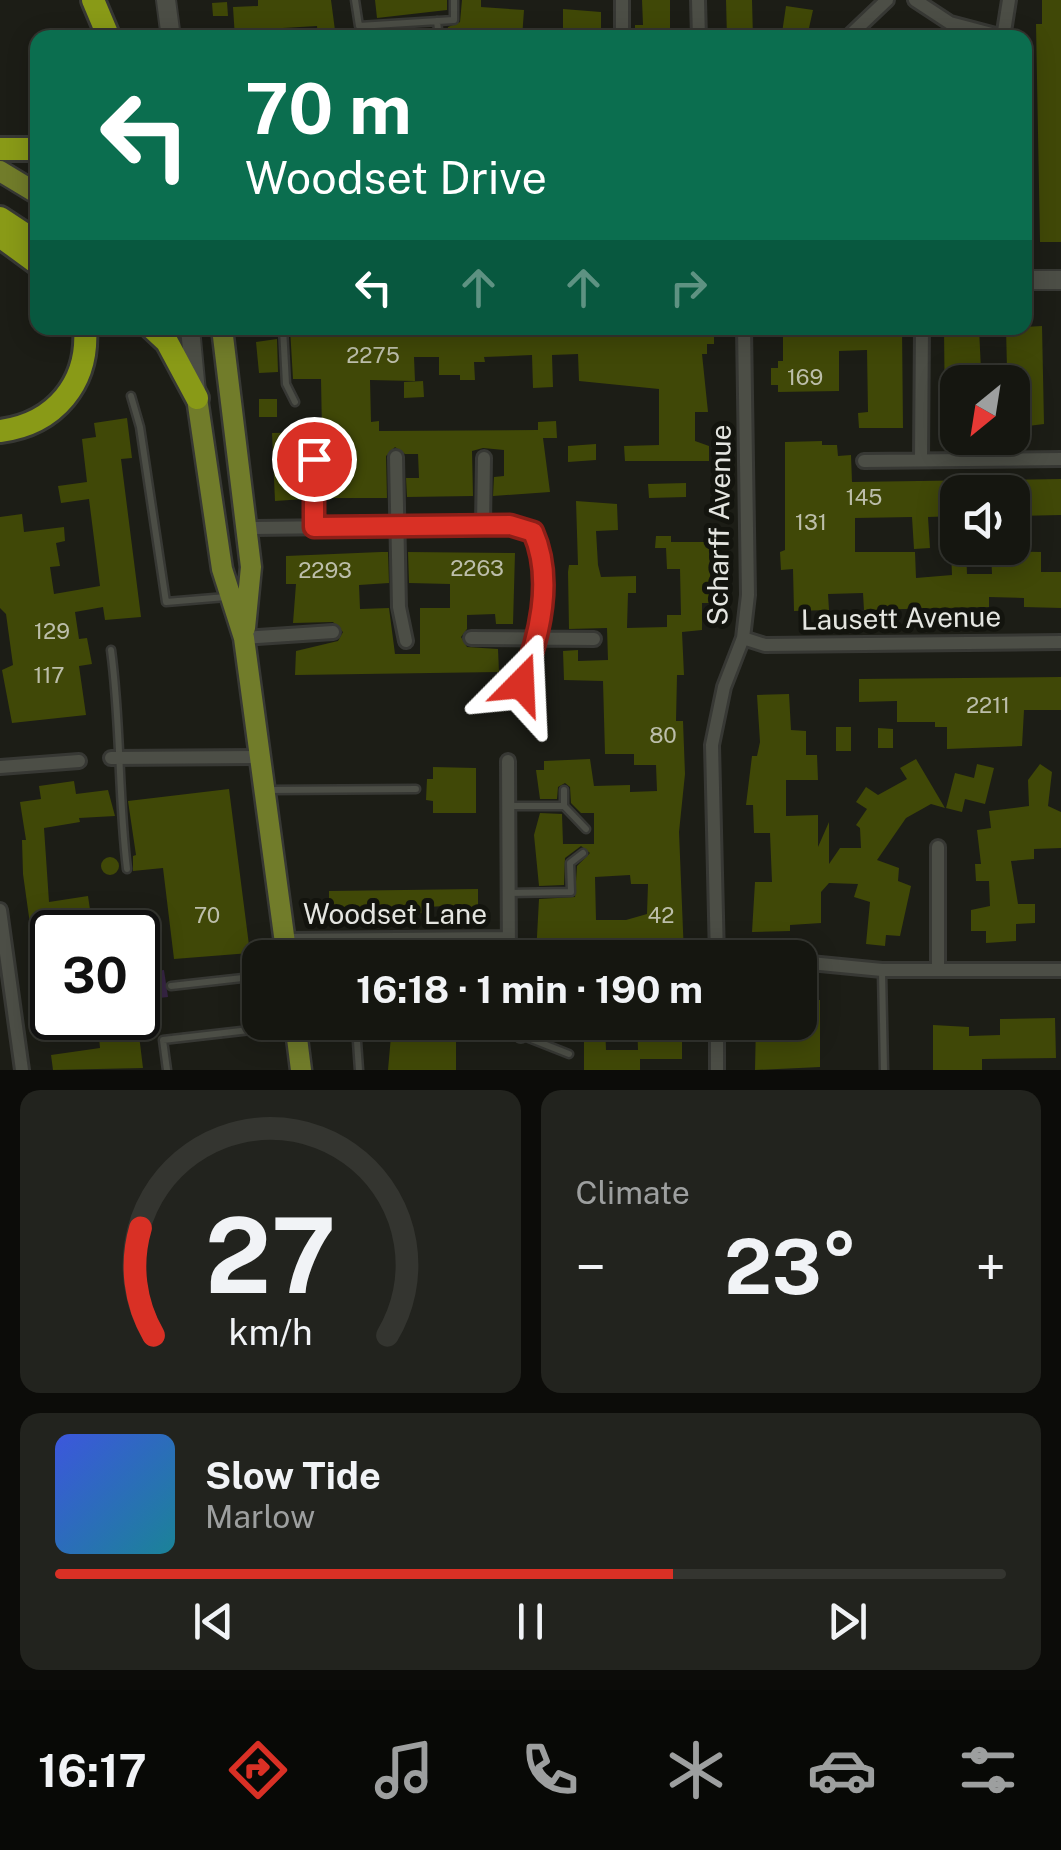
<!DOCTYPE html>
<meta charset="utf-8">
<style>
body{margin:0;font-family:"Public Sans",sans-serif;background:#22231e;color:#f1f3f6;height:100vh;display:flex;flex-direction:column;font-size:38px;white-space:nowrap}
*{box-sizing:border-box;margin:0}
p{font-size:32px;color:#9d9f9f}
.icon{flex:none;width:55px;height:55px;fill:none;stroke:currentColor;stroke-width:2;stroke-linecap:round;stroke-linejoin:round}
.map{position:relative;height:1070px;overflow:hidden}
.drawer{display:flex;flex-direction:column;gap:20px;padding:20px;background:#0c0c09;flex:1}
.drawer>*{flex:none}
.guide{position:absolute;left:30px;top:30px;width:1002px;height:305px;border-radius:20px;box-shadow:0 5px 25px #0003,0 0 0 2px #343530;background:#0b6e4f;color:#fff;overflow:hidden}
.needle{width:65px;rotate:210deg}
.fabs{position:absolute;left:940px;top:365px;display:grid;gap:20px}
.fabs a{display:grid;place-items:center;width:90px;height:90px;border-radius:20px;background:#151610;box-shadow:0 5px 25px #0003,0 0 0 2px #343530;font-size:50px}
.speed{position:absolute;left:30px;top:910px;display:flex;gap:20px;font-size:50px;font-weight:700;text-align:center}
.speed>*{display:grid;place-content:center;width:130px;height:130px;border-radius:50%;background:#151610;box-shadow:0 5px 25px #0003,0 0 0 2px #343530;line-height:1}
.speed .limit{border:5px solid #111;border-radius:15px;background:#fff;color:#111}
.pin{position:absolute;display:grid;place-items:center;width:85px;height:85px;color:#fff;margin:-42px;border:5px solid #fff;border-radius:50%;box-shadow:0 2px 10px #0007}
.me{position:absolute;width:110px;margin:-55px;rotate:21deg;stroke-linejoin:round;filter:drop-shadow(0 0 8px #0008)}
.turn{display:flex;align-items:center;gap:35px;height:210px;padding:0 50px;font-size:45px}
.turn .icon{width:130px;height:130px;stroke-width:2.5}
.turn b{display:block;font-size:70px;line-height:85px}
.lanes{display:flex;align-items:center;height:95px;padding:0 50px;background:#0003;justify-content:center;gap:50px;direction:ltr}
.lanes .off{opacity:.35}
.big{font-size:75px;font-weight:700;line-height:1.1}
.drawer .widget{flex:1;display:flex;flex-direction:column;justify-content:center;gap:15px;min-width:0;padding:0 35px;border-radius:20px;background:#22231e}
.drawer .dial{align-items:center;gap:0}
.dial svg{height:260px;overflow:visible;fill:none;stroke:#343530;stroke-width:7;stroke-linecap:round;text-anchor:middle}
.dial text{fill:#f1f3f6;stroke:none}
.song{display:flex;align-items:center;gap:30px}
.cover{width:120px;height:120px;border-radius:15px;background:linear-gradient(135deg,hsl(230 70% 55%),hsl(190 70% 35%))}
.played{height:10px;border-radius:5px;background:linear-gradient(90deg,#d93025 65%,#343530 65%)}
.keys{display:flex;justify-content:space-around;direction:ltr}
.heat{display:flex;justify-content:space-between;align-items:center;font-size:55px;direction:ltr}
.drawer .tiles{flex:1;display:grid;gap:20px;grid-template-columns:1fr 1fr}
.widget:last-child{grid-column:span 2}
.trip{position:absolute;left:242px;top:940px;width:575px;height:100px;border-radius:20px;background:#151610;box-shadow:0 5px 25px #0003,0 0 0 2px #343530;font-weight:700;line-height:100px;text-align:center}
.tab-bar{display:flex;height:160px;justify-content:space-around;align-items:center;background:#080906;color:#9d9f9f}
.tab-bar .icon{width:70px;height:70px}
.tab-bar .selected{color:#d93025}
.tab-bar b{font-size:45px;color:#f1f3f6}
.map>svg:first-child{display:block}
.green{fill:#372544}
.building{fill:#404807;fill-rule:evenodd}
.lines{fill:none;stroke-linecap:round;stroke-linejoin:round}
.lane-casing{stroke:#373834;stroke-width:11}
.street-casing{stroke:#373834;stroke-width:18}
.secondary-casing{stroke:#373834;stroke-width:22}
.primary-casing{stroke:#373834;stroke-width:25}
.highway-casing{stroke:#373834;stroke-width:28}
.lane{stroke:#4c4e46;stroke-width:6}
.street{stroke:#4c4e46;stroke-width:12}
.secondary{stroke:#4c4e46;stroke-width:18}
.primary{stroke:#717c2a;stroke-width:20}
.highway{stroke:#899a17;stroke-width:22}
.route-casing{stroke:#8d1f18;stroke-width:25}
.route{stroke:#d93025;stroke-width:18}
.labels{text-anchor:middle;stroke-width:10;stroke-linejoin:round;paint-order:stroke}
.number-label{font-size:22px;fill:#bcbeaa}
.street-label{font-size:28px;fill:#e5e6e1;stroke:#13140e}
</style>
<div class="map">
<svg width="1061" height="1070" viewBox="0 0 1061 1070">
<rect width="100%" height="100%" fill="#1c1d16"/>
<!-- green -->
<path class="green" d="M164,970L168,997L141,1000L138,973Z"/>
<!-- building -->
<path class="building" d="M258,0H331L336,38H318L317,26L283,28V38H235L233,7L258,6Z
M375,0H447V10L377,18Z
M462,0H481V7L524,10L522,38H446L448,27L460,22Z
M642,0H670V38H635V25H643Z
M726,0H752L753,38H727Z
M1042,0H1061V242H1040L1036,24H1042Z
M227,2L228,16H213L212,3Z
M786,6L813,10L807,37L782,33Z
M563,9L601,12V33L563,31Z
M1042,326L1044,424L1012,428V382H958V424L945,425L944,328H979L981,370L1007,369L1006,328Z
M290,328L344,329V336H370L389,334V328L714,329V344H707V354H702L708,412H695V441L709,446V461H625L624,446L659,445V389L579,381L578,354L552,355L553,387L533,388L532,355L484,357L485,362H474L475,380H460V375H439V357H414L415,381L370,380L371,422L379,421V431L538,430V422L556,421L557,438H543L550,492L493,496L494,477L504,476V450L483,448L472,451L473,496L407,497L406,478H419L418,454H405L395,447L386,456L387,498H324V480H334L333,452L313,449L302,453L304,499L275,501L272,433L322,432L321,379H293Z
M783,328L866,332V328H902L903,428H859L858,413L868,412L867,350L839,351V391L778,392V385H771V368H778V361H783Z
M277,339L278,372L259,373L256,342Z
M423,381L424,397L404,398V382Z
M259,399H277V417H259Z
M127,418L132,458L121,459L141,617L105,620L103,607L75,612L79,639L87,638L92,664L79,666L86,715L12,723L2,670L13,665L6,614L0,608V517L22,514L24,532L64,527L65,541L56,543L60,566L50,567L54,594L100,586L89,499L61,503L58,486L87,482L82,439L96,437L94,423Z
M822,441V445H837L838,456L851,455L852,482L1061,479V515L1014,516L1012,492H958V516L928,517L930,548L914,549L912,517L855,518V552H915L916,578L952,575L951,550L966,549L967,574H992L991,551L1041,552V572H1061V608L1024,607V598L989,597V607L864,610L863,593L828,594L829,610L794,611L793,569L781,570L780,552L785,550V442Z
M596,444V460L568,462V446Z
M686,483V497L649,498L648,484Z
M576,501L617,504L618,530L596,531L598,565L601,577L636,576V593H628L627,628L667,627V615H681L680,569H667L666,548H655L656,536H671V542H709L711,603H702V630L682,632L684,675H677L676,721H683L685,774L679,832L684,955L620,958L619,951L595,950V958L536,955L539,899L575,897L577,866L590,853L581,846L565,858L564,885L539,886L534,835L540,813L562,814L563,844H594V813H581L571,803L570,787L565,783L558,787L557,799H540L536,770H544V761L590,759L594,786L630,785V792L657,791L656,765H634V754H605L603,681L564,680L563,651L578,650V661L608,660L607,628L569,629L568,572L569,565H578ZM630,875L631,884H648L647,914L626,920H596L595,877Z
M381,552H388L389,583L359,585L360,609L389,608L395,654H420V608H450V584L409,583L408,552L515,553L513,624H496L495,614L467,615V629L461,637L467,647L498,649L499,672L295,675L296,651L338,641L343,632L333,622L293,623L296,584H286V556Z
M1061,677V710H1024L1022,746L947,749V727H935V722H897V701L859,702V679Z
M789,694L791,730L806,731V755H817L818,780H786V816L818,815V847L829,822V864L840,848H861L860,828L856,825L867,809L856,802L866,787L878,795L907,779L900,768L916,759L945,808L931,804L906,818L877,860L899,868L898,881L911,886L900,936L886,935L885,946L866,944L870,902L854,897L858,884L829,883L821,892V923L790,925V931L752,932L755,882H772L770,833H754L753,805H746L752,756H757L760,742L757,695Z
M836,727H851V751H836Z
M878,728L893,729V748H878Z
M977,764L994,768L985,804L965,799L962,812L946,808L955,773L974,778Z
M1040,764L1052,772L1048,806L1061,812V848L1034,849V859L1011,861L1018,904H1035V923L1016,924V941L986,943V931H971V910L990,906L989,881H976L975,864H981L977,830L991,828L989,811L1029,806L1028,780Z
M433,767L476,768V813H433V801L426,800L427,779H433Z
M74,781L76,794L108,790L115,816L79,818L80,822L44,828L49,902L88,896L93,930L52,932V1000L41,1003L23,874L22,840H26L20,802L41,799L39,786Z
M229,789L250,953L174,959L163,868L133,871V856L136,855L128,801Z
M101 866a9 9 0 1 1 18 0a9 9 0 1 1-18 0Z
M478,889V911L444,906L428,907V913L380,914V908L329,913V891Z
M800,1000H820V1067L755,1070L756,1022H800Z
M106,1018H128L131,1036L139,1035L143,1068L53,1070L51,1055L100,1048L99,1037L109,1036Z
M1055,1018L1056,1058L982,1059V1070H933V1025L969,1027V1036L1000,1035V1019Z
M564,1022H605L606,1050H638L637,1022H682V1059H640V1070H584V1039H566Z
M391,1036H456V1070H388Z"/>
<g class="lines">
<!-- lane casing -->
<g class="lane-casing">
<path id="lane" d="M355,0L359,26L454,20V0
M437,21L439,38
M283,328L286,384L295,402
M131,396L140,427L166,602L226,597
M111,650C121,723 118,795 127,869
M268,790L416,789
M508,806H564V790
M564,806L586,829
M508,893L571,892L570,863L583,853
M882,972L884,1070
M171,986L260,976
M356,1027L359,1070
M301,1028L442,1022
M521,1035L569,1054
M167,1070L163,1040L294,1025"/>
</g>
<!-- street casing -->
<g class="street-casing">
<path id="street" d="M622,0V38
M698,0L699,38
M915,0L950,23L1003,37
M847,38L887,0
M1003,38L1009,0
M396,457L399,607L406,641
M921,458L922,328
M314,459V527
M864,461L1061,459
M483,525L484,458
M246,528L510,525L533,532C554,579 539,639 521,684
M244,638L333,632
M471,638L594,639
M743,638L765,645L1061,642
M111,758L260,757
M508,761L509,958
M0,767L79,761
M938,847V969
M0,910L22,1070
M285,940L509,938
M717,958L712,745L724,687L743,638L748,595L744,328
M800,962L882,970H1061
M517,1022L521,1035
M717,1022V1070"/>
</g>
<!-- secondary casing -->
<g class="secondary-casing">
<path id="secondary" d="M166,0L171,38
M1025,280H1061
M190,328L196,392"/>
</g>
<!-- primary casing -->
<g class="primary-casing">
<path id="primary" d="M0,171L38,194
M222,328L251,567L245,628
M197,398L222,569L244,638L287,958
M295,1022L301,1070"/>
</g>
<!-- highway casing -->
<g class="highway-casing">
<path id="highway" d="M93,0L109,38
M0,149H38
M0,218L38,243
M0,236L38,264
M152,328L167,342L197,398
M0,431C55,424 89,383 85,328"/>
</g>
<!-- lane -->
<use href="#lane" class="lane"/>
<!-- street -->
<use href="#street" class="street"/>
<!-- secondary -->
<use href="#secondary" class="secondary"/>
<!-- primary -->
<use href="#primary" class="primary"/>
<!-- highway -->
<use href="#highway" class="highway"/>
</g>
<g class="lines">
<!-- route casing -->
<g class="route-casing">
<path id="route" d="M314,459V527L510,525L533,532C554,579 539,639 521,684"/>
</g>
<!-- route -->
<use href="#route" class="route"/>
</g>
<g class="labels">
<!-- number labels -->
<g class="number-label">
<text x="373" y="363">2275</text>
<text x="805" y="385">169</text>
<text x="864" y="505">145</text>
<text x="811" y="530">131</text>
<text x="477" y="576">2263</text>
<text x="325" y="578">2293</text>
<text x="52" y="639">129</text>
<text x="49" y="683">117</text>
<text x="988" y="713">2211</text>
<text x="663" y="743">80</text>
<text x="207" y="923">70</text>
<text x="661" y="923">42</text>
</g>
<!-- street labels -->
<g class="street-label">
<text transform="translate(719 525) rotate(-89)" y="10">Scharff Avenue</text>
<text transform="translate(901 618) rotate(-1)" y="10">Lausett Avenue</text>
<text x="395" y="924">Woodset Lane</text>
</g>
</g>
</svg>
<div class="fabs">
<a><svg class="needle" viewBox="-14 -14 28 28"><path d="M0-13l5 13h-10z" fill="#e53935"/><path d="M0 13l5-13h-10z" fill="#9d9f9f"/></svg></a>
<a><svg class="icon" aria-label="sound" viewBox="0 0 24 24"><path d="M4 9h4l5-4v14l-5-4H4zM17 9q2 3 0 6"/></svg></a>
</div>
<div class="speed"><div class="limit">30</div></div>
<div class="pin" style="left:314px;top:459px;background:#d93025"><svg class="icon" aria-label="arrive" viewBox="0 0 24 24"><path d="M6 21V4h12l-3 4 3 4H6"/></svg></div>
<svg class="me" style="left:521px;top:684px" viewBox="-20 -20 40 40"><path d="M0-17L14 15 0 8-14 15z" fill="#d93025" stroke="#fff" stroke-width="4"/></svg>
<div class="trip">16:18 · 1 min · 190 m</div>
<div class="guide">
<div class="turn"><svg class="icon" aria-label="left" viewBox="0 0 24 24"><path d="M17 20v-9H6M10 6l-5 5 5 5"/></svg><div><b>70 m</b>Woodset Drive</div></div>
<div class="lanes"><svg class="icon" aria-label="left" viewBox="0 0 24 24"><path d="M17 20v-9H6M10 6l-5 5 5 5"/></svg><svg class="icon off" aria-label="ahead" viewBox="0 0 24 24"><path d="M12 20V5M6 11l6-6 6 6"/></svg><svg class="icon off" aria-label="ahead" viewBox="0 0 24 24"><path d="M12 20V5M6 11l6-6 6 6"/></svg><svg class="icon off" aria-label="right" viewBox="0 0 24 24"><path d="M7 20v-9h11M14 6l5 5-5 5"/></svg></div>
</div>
</div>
<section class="drawer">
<div class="tiles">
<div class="widget dial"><svg viewBox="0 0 100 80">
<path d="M14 69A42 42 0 1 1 86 69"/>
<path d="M14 69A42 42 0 0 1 10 36" stroke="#d93025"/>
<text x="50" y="56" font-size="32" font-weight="700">27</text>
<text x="50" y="72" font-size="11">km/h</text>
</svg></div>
<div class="widget"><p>Climate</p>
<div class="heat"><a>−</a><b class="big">23°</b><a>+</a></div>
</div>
<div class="widget">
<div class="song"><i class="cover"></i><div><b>Slow Tide</b><p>Marlow</p></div></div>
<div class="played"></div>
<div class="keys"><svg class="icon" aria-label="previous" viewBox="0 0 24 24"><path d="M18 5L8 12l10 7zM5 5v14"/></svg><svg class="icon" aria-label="pause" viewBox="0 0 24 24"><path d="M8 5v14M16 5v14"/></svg><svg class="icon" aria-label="next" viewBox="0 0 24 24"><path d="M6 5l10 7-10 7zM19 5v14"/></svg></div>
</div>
</div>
</section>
<nav class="tab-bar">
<b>16:17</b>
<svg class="icon selected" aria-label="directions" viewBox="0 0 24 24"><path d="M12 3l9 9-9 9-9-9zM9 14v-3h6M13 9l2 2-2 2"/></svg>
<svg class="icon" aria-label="music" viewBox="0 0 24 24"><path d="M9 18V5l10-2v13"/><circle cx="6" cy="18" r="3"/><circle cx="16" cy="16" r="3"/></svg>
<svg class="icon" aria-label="phone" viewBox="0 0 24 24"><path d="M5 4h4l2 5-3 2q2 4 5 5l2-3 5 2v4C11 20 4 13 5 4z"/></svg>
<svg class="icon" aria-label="climate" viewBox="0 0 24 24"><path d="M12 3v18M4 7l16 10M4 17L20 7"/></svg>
<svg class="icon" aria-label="car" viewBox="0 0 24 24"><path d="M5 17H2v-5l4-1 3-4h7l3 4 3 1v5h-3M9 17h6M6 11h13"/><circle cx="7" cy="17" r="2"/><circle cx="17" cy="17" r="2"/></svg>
<svg class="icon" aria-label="filters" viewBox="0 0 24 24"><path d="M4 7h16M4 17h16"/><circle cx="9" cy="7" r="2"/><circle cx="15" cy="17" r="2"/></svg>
</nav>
